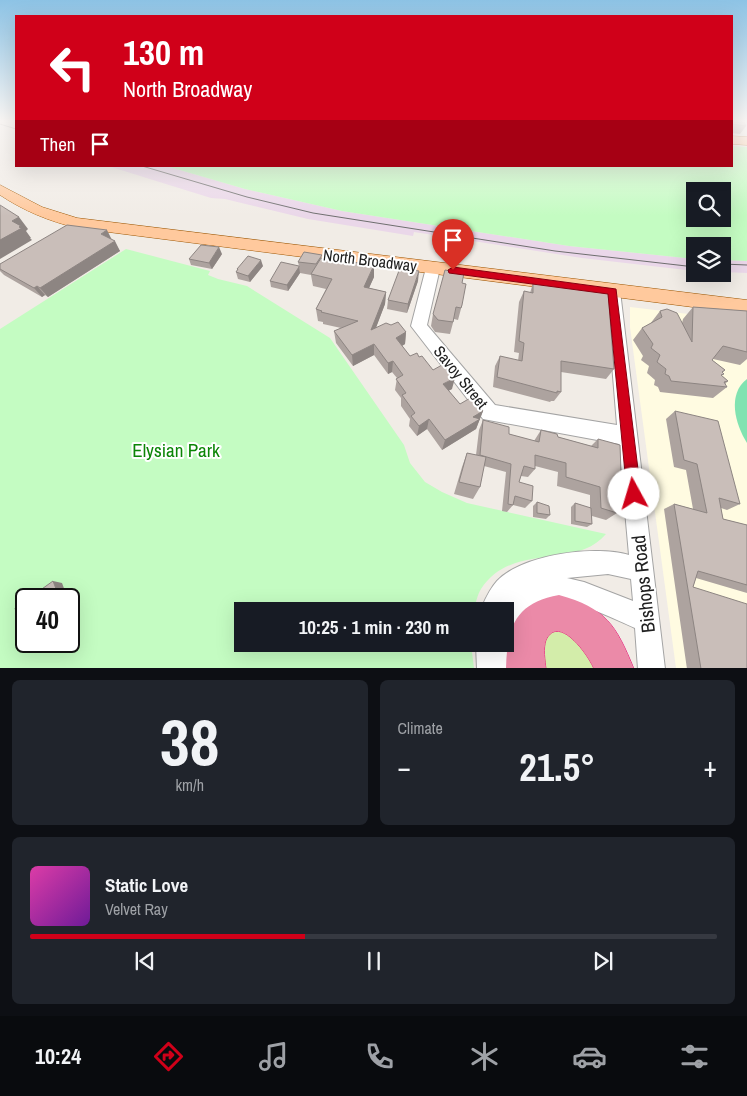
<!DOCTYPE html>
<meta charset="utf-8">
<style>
body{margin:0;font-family:"Archivo Narrow",sans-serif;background:#20242c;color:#f1f3f6;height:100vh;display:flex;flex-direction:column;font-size:19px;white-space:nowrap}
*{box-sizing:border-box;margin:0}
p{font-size:16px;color:#9ea1a6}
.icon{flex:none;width:28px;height:28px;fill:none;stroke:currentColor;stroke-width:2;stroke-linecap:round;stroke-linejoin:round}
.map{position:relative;height:668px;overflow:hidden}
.side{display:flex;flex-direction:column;gap:12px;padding:12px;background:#0d0f14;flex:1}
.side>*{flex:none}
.guide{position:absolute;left:15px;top:15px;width:718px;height:152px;border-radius:0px;box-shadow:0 5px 20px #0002;background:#d00019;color:#fff;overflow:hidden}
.fabs{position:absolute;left:686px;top:182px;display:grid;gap:10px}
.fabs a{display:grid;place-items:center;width:45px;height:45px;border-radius:0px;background:#171b24;box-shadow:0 5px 20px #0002;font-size:25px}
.speed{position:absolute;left:15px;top:588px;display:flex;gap:10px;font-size:25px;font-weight:700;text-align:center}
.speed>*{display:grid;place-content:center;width:65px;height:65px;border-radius:50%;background:#171b24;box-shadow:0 5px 20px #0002;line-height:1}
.speed .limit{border:2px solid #111;border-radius:8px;background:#fff;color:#111}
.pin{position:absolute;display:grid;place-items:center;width:42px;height:42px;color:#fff;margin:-51px -21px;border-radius:50% 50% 50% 0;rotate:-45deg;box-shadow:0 0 5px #0007}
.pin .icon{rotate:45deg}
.me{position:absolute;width:55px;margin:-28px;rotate:354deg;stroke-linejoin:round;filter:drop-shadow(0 0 4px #0008)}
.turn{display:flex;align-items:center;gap:18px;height:105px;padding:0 25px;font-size:22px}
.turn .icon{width:65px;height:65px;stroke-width:2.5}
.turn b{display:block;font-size:35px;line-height:42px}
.then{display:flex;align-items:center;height:48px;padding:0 25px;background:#0003;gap:10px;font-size:19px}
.big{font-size:38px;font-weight:700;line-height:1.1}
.side .card{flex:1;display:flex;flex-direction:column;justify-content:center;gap:8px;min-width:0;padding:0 18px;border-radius:8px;background:#20242c}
.side .dial{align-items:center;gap:0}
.dial b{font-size:65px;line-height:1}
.song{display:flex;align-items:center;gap:15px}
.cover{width:60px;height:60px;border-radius:8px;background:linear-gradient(135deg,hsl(320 70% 55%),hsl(280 70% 35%))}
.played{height:5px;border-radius:2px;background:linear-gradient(90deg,#d00019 40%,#363941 40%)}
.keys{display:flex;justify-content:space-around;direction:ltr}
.heat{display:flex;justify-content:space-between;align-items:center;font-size:28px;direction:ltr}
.side .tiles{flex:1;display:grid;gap:12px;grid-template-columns:1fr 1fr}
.card:last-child{grid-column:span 2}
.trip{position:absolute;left:234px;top:602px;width:280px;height:50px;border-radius:0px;background:#171b24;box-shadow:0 5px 20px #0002;font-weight:700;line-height:50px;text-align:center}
.menu{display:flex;height:80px;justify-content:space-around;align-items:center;background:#090b0e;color:#9ea1a6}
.menu .icon{width:35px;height:35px}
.menu .selected{color:#d00019}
.menu b{font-size:22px;color:#f1f3f6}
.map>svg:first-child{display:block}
.industrial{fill:#ead7e9}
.education{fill:#fffbe1}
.grass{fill:#d3edaa}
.park{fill:#c4fcc2;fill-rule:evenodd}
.pitch{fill:#80e3b1}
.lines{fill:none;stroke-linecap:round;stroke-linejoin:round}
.minor-casing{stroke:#a4a4a4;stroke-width:2}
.major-casing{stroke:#9c5500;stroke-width:1}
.highway-casing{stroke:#e41e7a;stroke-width:1}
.minor{fill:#fff;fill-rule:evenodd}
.major{fill:#ffc99d;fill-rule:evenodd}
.highway{fill:#eb8aa8;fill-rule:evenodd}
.tram{stroke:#6e6e6e;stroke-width:1}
.wall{fill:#ada39f}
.shaded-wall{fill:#8d8582}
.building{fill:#c9beb9;stroke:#8d8582}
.route{fill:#d00019;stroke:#870010}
.labels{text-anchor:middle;stroke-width:4;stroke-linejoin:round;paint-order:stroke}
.street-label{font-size:16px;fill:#202020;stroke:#fff}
.near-park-label{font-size:19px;fill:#0b8506;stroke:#fff}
.near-street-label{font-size:19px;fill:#202020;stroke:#fff}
</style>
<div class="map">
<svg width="747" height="669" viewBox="0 0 747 669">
<rect width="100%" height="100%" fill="#f1ece6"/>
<!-- industrial -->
<path class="industrial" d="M108,166H166L245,189L342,211L569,246L695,259V271L582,258L414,232L413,236L308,219L225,199L211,198Z
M722,260L747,261V273L723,272Z"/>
<!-- education -->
<path class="education" d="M630,307L747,321V668H676L630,327Z"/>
<!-- grass -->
<path class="grass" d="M552,627L575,632L596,668H539L536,645Z"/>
<!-- park -->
<path class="park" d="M731,146L747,147V261L723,260L722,246H695V259L569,246L342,211L245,189L166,166H731ZM695,191H722V219H695Z
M126,249L210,271L208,275L218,279L247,286L330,338L404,445L410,463L425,482L442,492L467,503L606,534C575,571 512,541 481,589C477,595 476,604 473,611H242V644H471L474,668L0,669V329ZM26,599H69V641H26Z"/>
<!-- pitch -->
<path class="pitch" d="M747,379V443C735,424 727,394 747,379Z"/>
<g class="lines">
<!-- minor casing -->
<g class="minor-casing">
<path id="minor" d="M433,263L438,265L440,268L427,325L495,405L617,425L606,291L608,287L613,286L618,287L620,291L665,669H638L635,628C608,616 535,577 522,623C521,628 517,636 517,642C517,650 520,660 520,669H477L476,644H505V611H480C485,600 489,590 497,581C523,554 595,545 629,555L619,444L483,419L411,326L426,268L428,265ZM608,574L631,579L633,601L584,582L567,578Z"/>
</g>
<!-- major casing -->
<g class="major-casing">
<path id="major" d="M731,136L747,137V145L731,144Z
M0,185L42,207L77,218L747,300V314L77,228C49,221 24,211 0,195Z"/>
</g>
<!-- highway casing -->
<g class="highway-casing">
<path id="highway" d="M559,595C606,608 616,625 634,669H594C589,656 559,613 546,640C543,648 545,661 546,669H506C507,627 515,603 559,595Z"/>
</g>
<!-- minor -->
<use href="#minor" class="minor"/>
<!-- major -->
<use href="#major" class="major"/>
<!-- highway -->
<use href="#highway" class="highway"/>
<!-- tram -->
<path class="tram" d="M0,124L16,129
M142,166L247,197L313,213L555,251L695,267
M722,264L747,265"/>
</g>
<!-- wall -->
<path class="wall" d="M731,122L746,126L740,134L731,133Z
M112,240L120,251L48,297L45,295L42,297L4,275L0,271V264Z
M222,254L212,269L191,265L189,259Z
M322,258L374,277L369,288L386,292L385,304L376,327L406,332L405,344L402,346L410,356L419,357L433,370L452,389L448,391L460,404L483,411L476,429L442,450L427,429L417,436L409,426L410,419L401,406V398L395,390L397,378L392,372L388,374L374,355L353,366L336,343L334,331L341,328L323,324V322L318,321L316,309L326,289L313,286L311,275L300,273L288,291L271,287L270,281L299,266L298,262Z
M263,266L250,282L238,279L236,272L237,271V269Z
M418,281L407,313L387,309L388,300Z
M462,283V305L458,320L454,319L450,334L435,332L431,326L433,314Z
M533,283L614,369L606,379L561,372V392L554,401H551L550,402L493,387L495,366L500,356L518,361L519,353L514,352L519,302L524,291L530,293Z
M693,307L747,311V359L740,365L713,359L712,360L725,370L722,373V376L728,381L725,384L727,387L713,398L660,392L658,387L654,385L655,380L647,373L649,366L641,360L643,356L633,340L642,328L650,324L660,311L682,323L683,319Z
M675,411L740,504L727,510L721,508L723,519L747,525V593L696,578L693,587L747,669H687L664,509L674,504L693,509L686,470L674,467L666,419Z
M483,420L509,434L534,441L541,430L558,437L591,446L598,439L617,513L606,520L592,516V524L587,527L571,524V507L575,503L590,508V495L557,486L558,472L535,466V469L528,477L521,476L519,482L532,501L525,508L513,505L507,512L502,511L506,472L484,466L480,487L473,499L454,494L462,467L467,453L476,455L479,430Z
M537,502L550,515L546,519L533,517V506Z"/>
<!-- shaded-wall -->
<path class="shaded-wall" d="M19,217L28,229L26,231L31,238H30L32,240L0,259V240L12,221Z
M107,230L112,240L101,234Z
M115,241L120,251L48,297L40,288Z
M219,247L222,254L212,269L209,263Z
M261,260L263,266L250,282L248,276Z
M374,265V277L364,299V287Z
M299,267L300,273L288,291L287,285Z
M419,271L418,281L407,313L408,304Z
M37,286L45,295L42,297L34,288Z
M386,292L385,304L371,341V330Z
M406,332L405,344L395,350L396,338Z
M374,344V355L353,366L352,355Z
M393,361L392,372L388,374V363Z
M455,378L452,389L440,395L443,384Z
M483,411L476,429L442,450L445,440L473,417Z
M429,419L427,429L417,436L419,426Z
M53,581L62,583L68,599H60Z
M69,602L73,613L69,616Z
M26,625V629H21Z"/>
<!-- building -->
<path class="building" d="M731,122H744L746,126L731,124Z
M0,205L19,217L12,221L21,226L19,227L22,228L0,240Z
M67,225L107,230L101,234L115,241L40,288L37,286L34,288L0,269V264Z
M201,245L219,247L209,263L189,259Z
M304,252L322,255L316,264L298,262Z
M248,256L261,260L248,276L236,272L238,269H237Z
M321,258L374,265L364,287L386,292L371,330L386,323L391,325L398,322L406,332L396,338L410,356L417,353L419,357L422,356L433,370L442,365L445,366L455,378L443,384L460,404L472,397L483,411L473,417L480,419L445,440L429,419L419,426L411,416L415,413L402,395L406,393L396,379L403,375L393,361L388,363L374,344L352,355L334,331L358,321L321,312L322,311L316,309L332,279L311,274Z
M281,262L299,266V267L287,285L270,281Z
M400,268L419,271L408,304L388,300Z
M445,270L464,273L462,283L466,284L462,305L461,308L456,307L453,322L438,320L433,314Z
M533,283L608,292L614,369L561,361V392L557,391V393L497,377L500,356L522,361L524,343L519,341L524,291L533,293Z
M693,307L747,311V352L723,346L712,360L725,370L722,372L724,374L721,375L728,381L724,382L727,387L671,381L669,376L665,374L666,369L657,362L660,355L651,348L653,344L642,328L662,317L660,311L667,309L677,313L692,342Z
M675,411L718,421L740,504L719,498L723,519L747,525V585L698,571L693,587L747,604V669H701L674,504L707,513L697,464L684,460Z
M483,420L509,427V434L539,442L541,430L557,434L558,437L598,448V439L620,445L622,499L617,513L601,508L600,487L566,477V463L535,455V469L524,466L519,482L533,486L532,501L515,496L513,505L508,504L511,464L480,455Z
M467,453L486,457L480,487L459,482Z
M537,502L549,506L550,515L537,513Z
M575,503L591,508L592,524L575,521Z
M53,581L60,599H28Z
M26,600V625L21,629L15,608Z"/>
<!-- sky -->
<linearGradient id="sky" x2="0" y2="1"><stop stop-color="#8dc3e5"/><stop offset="0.56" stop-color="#f9f6f4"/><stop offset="1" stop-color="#f9f6f4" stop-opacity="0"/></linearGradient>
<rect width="747" height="216" fill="url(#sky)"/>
<!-- route -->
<path class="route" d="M453,267L616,289L641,494L639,499L634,501L629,499L627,494L608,294L449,273L448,270Z"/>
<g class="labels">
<!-- street labels -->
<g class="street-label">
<text transform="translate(370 260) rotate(7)" y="6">North Broadway</text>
<text transform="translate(461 377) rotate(51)" y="6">Savoy Street</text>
</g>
<!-- near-park labels -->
<g class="near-park-label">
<text x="176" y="457">Elysian Park</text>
</g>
<!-- near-street labels -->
<g class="near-street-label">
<text transform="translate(643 584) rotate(-96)" y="7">Bishops Road</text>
</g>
</g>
</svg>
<div class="fabs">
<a><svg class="icon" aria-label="search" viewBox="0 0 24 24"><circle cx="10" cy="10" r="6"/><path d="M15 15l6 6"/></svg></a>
<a><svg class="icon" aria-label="layers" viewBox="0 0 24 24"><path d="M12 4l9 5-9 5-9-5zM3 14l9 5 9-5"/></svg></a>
</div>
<div class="speed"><div class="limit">40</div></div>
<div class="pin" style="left:453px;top:270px;background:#d93025"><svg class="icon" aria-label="arrive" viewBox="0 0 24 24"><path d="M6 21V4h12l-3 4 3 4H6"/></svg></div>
<svg class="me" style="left:634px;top:494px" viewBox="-20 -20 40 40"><circle r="19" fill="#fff"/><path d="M0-13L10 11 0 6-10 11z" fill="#d00019"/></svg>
<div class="trip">10:25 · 1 min · 230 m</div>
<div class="guide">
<div class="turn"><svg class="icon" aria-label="left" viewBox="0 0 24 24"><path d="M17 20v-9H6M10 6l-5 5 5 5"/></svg><div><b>130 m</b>North Broadway</div></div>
<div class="then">Then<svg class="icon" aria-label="arrive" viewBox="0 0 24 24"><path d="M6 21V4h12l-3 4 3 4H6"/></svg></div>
</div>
</div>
<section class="side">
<div class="tiles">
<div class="card dial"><b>38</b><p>km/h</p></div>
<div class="card"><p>Climate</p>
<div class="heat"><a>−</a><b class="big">21.5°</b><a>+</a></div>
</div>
<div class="card">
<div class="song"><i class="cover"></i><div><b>Static Love</b><p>Velvet Ray</p></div></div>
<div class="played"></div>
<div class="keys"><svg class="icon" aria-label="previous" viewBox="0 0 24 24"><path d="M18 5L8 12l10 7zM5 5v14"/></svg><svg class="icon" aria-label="pause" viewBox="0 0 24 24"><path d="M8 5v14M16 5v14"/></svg><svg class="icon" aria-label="next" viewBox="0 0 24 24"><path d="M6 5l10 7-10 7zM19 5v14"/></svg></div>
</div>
</div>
</section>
<nav class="menu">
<b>10:24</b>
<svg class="icon selected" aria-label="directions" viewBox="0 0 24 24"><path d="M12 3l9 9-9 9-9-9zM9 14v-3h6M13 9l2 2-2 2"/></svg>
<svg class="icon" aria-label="music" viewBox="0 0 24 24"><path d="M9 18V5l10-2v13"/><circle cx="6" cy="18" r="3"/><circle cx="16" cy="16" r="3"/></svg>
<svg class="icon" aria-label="phone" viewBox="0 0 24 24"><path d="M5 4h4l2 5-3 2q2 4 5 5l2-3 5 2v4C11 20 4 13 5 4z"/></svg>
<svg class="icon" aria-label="climate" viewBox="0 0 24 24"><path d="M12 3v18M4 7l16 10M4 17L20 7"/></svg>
<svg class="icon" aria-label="car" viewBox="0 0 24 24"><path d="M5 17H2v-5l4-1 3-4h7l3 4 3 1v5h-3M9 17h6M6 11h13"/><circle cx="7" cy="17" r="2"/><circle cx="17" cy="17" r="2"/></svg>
<svg class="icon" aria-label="filters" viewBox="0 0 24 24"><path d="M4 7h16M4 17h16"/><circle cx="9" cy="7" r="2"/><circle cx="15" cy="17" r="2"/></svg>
</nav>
